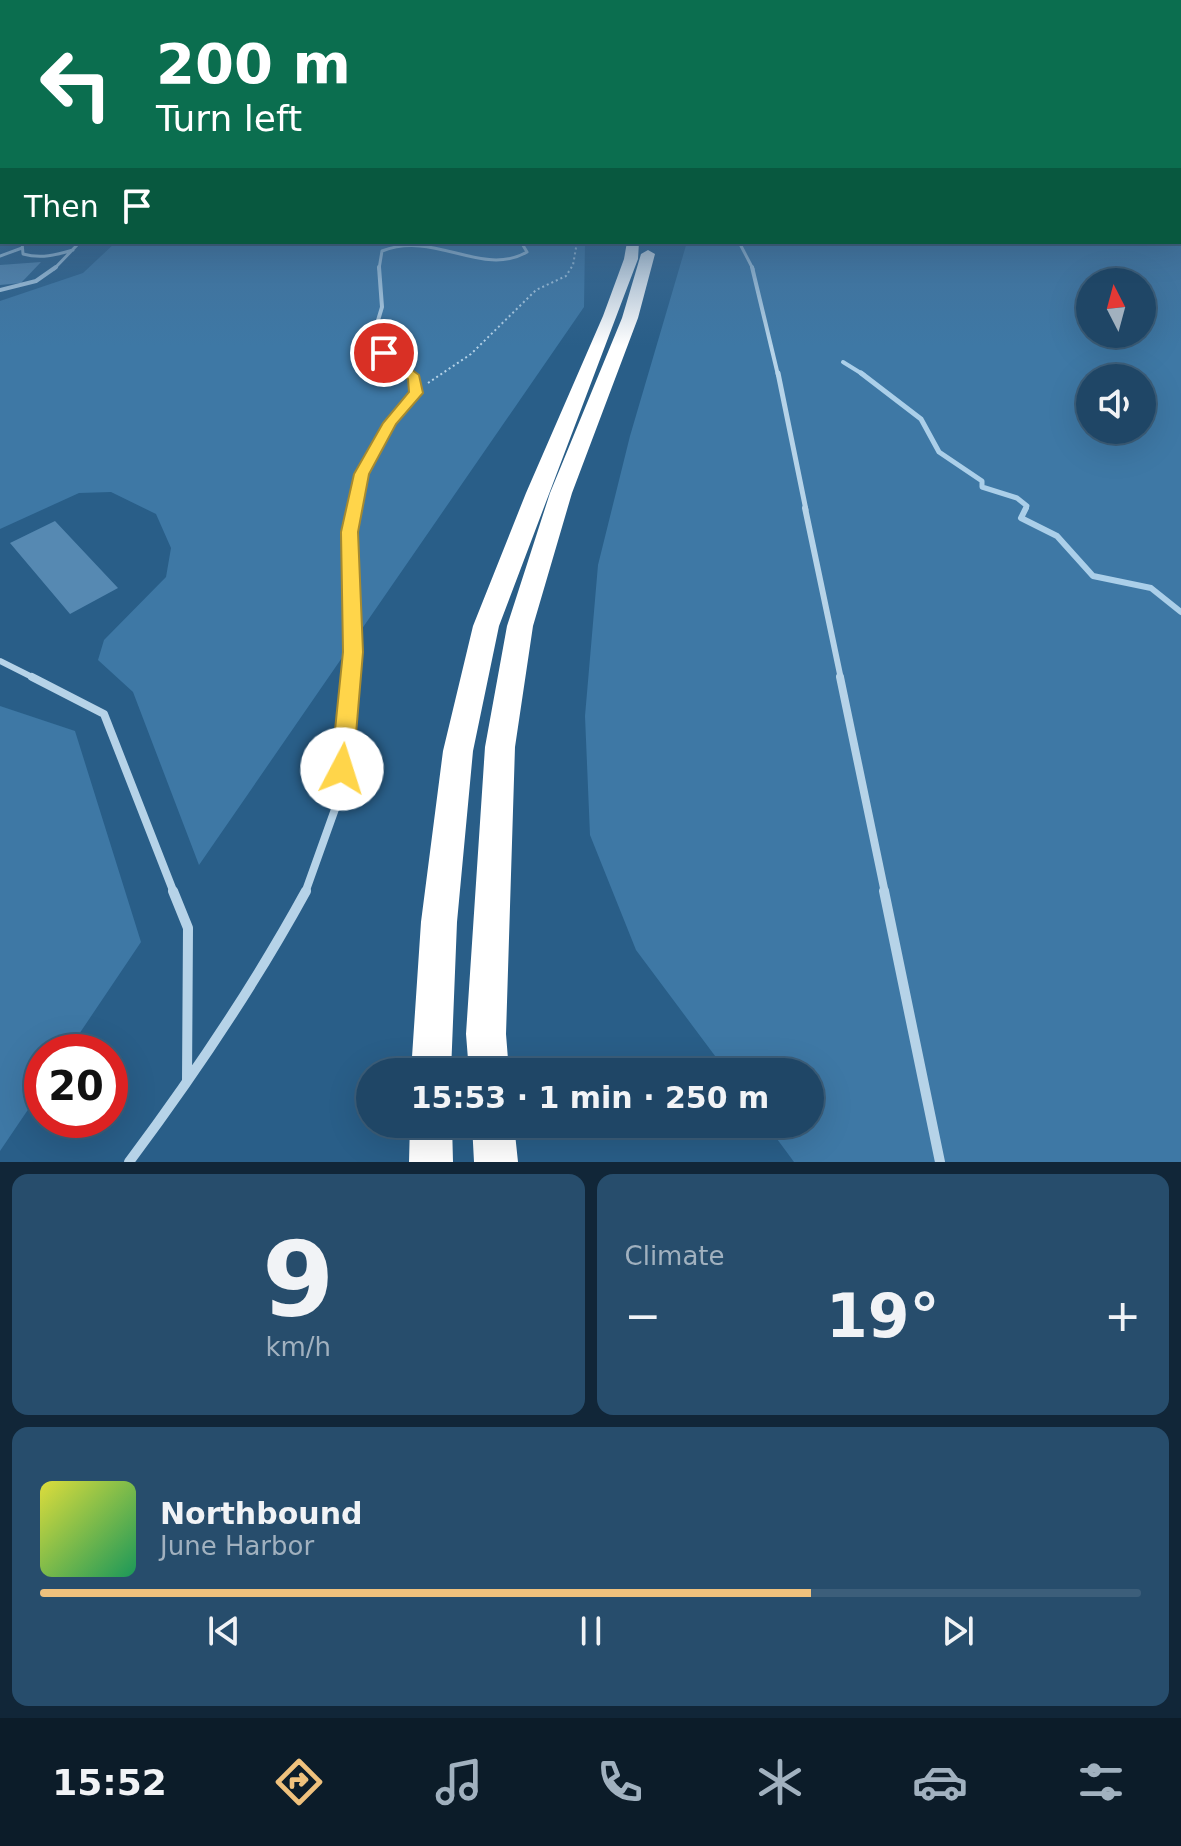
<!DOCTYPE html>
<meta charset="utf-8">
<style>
body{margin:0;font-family:"DejaVu Sans",sans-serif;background:#274d6c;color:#f1f3f6;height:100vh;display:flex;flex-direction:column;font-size:30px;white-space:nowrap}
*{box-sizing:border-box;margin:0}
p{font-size:26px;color:#a1b1bf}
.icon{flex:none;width:44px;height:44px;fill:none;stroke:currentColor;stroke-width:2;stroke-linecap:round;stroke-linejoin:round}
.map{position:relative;height:1162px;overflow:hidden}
.details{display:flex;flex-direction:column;gap:12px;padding:12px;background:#112638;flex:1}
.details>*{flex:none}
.guide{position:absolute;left:0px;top:0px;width:1182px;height:244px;box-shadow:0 8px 32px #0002,0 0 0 2px #3c5e7a;background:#0b6e4f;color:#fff;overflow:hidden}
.needle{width:52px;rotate:354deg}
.tools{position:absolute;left:1076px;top:268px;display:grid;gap:16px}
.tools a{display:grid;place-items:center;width:80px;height:80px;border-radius:50%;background:#1f4666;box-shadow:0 8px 32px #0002,0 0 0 2px #3c5e7a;font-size:40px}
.speed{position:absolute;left:24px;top:1034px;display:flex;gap:16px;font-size:40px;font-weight:700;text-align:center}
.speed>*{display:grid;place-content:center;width:104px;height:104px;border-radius:50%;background:#1f4666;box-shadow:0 8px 32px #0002,0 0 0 2px #3c5e7a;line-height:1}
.speed .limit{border:12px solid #d22;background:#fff;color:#111}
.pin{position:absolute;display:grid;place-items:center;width:68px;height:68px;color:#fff;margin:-34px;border:4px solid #fff;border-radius:50%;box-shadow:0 2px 8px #0007}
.me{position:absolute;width:88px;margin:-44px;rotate:5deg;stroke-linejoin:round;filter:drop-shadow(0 0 6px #0008)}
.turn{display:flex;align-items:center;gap:28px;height:168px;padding:0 24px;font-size:36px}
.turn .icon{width:104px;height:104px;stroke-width:2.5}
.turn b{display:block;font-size:56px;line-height:68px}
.then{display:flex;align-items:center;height:76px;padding:0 24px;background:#0003;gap:16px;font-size:30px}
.big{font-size:60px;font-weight:600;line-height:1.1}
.details .widget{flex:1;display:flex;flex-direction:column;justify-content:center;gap:12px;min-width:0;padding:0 28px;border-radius:16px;background:#274d6c}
.details .dial{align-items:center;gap:0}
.dial b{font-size:104px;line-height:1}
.song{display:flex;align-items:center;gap:24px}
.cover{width:96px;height:96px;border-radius:12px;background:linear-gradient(135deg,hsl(60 70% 55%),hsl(150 70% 35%))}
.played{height:8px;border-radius:4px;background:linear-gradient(90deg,#efc17d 70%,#3c5e7a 70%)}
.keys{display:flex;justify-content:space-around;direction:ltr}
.heat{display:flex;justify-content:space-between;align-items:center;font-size:44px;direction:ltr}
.details .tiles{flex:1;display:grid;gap:12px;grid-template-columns:1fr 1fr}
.widget:last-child{grid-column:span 2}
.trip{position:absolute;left:356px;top:1058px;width:468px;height:80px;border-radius:40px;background:#1f4666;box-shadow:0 8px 32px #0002,0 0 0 2px #3c5e7a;font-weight:600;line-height:80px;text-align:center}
.tabs{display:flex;height:128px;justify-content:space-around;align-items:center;background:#0c1c29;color:#a1b1bf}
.tabs .icon{width:56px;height:56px}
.tabs .on{color:#efc17d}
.tabs b{font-size:36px;color:#f1f3f6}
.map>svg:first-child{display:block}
.green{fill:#3e78a5;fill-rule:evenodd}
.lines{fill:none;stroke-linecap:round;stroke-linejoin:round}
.stream-far2{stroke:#abcfe9;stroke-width:4}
.stream-far1{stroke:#abcfe9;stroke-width:5}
.stream{stroke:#abcfe9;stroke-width:6}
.building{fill:#5689b2}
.path{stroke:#b6d3e8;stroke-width:2;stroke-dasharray:2 3;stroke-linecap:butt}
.lane-far5{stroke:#b6d3e8;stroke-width:3}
.lane-far4{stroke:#b6d3e8;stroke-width:4}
.lane-far3{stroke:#b6d3e8;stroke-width:5}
.lane-far2{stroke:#b6d3e8;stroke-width:6}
.lane-far1{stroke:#b6d3e8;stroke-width:8}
.lane{stroke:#b6d3e8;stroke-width:10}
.highway{fill:#fff;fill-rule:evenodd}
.route{fill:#ffd54a;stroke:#a68a30;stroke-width:2}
</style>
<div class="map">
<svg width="1181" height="1162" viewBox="0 0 1181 1162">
<rect width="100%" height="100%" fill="#295e88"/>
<!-- green -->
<path class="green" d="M1181,184V1162H794L766,1124H810V1072H727L636,950L590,835L585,716L598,565L630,436L687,242H1180ZM1090,282H1142V334H1090ZM1090,378H1142V430H1090Z
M116,242H585L584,307L199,865L133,692L98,660L104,640L166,577L171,548L156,514L111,492L79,493L0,529V301L83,273Z
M0,706L75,731L141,942L67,1052H42V1089L0,1151Z"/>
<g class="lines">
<!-- stream-far2 -->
<path class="stream-far2" d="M843,362L864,375"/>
<!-- stream-far1 -->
<path class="stream-far1" d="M861,373L921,419L939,452L982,481V487L1017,498L1027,506L1025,510"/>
<!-- stream -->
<path class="stream" d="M1026,508L1021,518L1057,536L1093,576L1151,588L1181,612"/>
</g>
<!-- building -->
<path class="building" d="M41,262L21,283L0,285V265Z
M55,521L118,588L70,614L10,543Z"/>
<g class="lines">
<!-- path -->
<path class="path" d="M428,383L471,354L536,290L566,276L573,265L577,242"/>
<!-- lane-far5 -->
<path class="lane-far5" d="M22,242L23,254C41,259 56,255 73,250
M739,242L753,269
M0,256L22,248
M54,269L80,242
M379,269L382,251C435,230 482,278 527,252L521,242"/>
<!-- lane-far4 -->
<path class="lane-far4" d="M379,267L382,307L371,344L411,375
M752,267L778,375
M0,290L36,281L56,267"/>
<!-- lane-far3 -->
<path class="lane-far3" d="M778,373L806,510
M354,510C364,459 383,431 416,393L414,378L408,373"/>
<!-- lane-far2 -->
<path class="lane-far2" d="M805,508L841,679
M0,661L36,679
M350,679C356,622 344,564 355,508"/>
<!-- lane-far1 -->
<path class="lane-far1" d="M32,677L104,714L174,893
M840,677L885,893
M305,893L339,798L351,677"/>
<!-- lane -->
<path class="lane" d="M173,891L188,928L187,1081
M884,891L940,1162
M129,1162C194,1075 254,986 306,891"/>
<!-- highway -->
<path class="highway" d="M627,242H639L638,259L499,626L473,751L457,922L451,1072H411L421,922L443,751L473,626L526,493L603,316L624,259Z
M648,250L655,254L638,318L572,493L533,626L515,747L506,1034L509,1072H469L466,1034L485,747L507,626L550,493L622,318L641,254Z
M410,1124H452L453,1162H409Z
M472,1124H514L518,1162H474Z"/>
</g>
<!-- sky -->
<linearGradient id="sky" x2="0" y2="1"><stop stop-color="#17344b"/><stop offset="0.53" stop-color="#436e96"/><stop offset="1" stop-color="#436e96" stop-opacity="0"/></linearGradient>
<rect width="1181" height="346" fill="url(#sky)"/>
<!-- route -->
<path class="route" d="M384,349L419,375L423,393L396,424L369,474L358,532L363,652L353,769L350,776L342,780L334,776L331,769L343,652L341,532L354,474L383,423L409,392L408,379L378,353Z"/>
</svg>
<div class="tools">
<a><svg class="needle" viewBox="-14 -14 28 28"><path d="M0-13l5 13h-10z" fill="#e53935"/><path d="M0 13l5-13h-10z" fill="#a1b1bf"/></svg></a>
<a><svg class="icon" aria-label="sound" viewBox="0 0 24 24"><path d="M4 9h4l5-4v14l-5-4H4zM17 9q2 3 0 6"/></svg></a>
</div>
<div class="speed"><div class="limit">20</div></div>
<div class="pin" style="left:384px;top:353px;background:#d93025"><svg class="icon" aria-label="arrive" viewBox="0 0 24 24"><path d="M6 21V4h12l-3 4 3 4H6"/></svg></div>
<svg class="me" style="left:342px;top:769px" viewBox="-20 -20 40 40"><circle r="19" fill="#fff"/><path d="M0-13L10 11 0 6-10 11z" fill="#ffd54a"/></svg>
<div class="trip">15:53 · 1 min · 250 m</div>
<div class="guide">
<div class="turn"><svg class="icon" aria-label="left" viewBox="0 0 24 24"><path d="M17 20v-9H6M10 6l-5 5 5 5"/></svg><div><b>200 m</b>Turn left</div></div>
<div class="then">Then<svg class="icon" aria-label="arrive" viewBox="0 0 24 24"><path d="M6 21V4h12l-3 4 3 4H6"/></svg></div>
</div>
</div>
<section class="details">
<div class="tiles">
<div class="widget dial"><b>9</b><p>km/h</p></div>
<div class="widget"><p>Climate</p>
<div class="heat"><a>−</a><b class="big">19°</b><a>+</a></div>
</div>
<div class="widget">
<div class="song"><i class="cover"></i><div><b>Northbound</b><p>June Harbor</p></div></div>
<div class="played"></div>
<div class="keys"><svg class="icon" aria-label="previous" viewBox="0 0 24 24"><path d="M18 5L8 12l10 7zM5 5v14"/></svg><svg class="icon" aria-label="pause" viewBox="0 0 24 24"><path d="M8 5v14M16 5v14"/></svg><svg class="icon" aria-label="next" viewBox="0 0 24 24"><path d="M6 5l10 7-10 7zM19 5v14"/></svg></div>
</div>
</div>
</section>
<nav class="tabs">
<b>15:52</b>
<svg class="icon on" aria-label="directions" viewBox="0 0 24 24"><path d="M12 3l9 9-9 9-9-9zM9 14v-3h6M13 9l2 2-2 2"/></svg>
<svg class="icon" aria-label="music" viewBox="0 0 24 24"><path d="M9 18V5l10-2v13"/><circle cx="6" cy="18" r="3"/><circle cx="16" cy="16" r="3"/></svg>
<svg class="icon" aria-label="phone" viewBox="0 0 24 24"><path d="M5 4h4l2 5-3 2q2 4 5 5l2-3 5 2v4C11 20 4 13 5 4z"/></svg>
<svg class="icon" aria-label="climate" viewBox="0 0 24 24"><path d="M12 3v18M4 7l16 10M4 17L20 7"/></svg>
<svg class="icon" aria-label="car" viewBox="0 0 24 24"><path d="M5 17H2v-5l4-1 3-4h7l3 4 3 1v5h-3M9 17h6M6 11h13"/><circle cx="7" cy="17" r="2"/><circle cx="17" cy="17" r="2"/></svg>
<svg class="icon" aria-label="filters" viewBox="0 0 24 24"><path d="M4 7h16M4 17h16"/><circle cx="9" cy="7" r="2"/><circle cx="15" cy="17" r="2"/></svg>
</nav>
